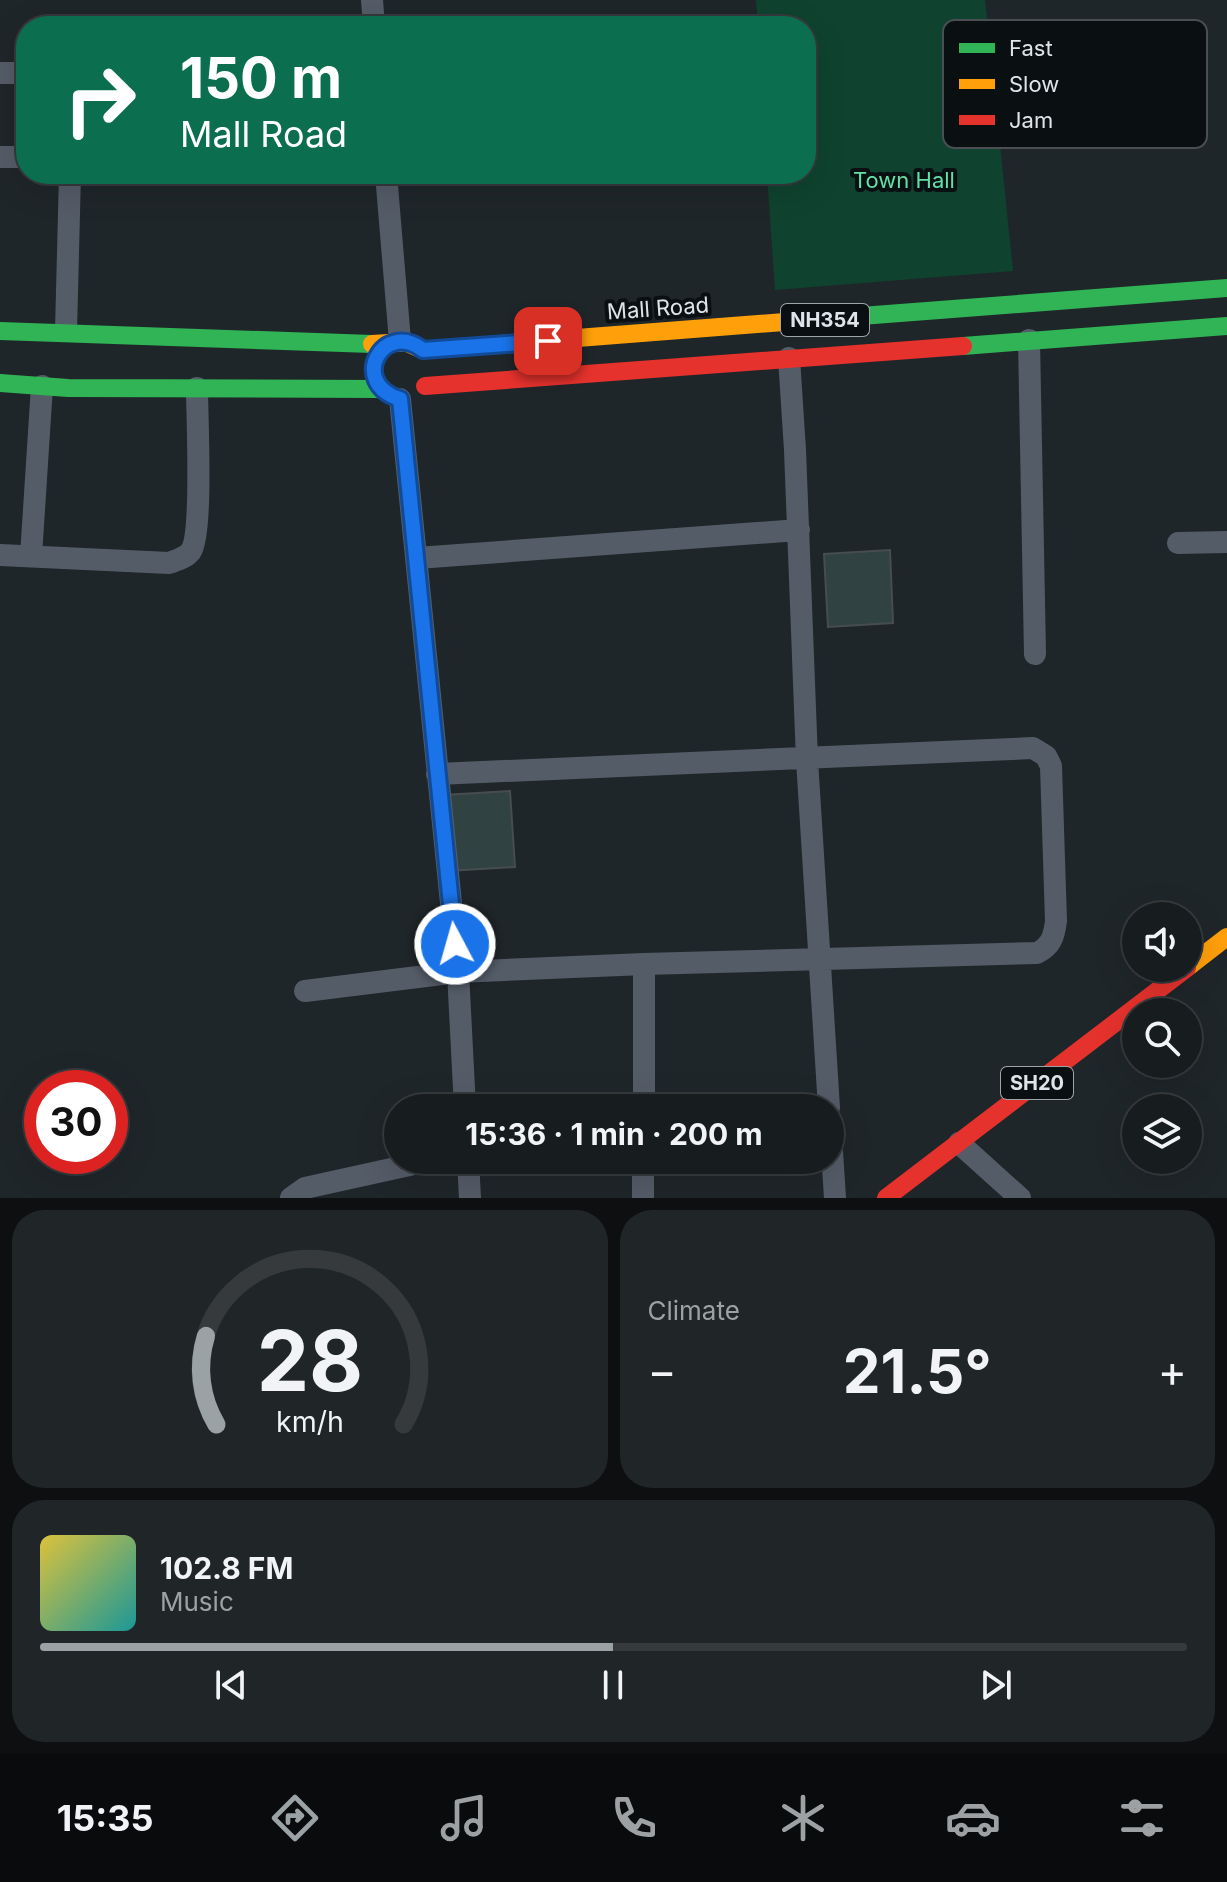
<!DOCTYPE html>
<meta charset="utf-8">
<style>
body{margin:0;font-family:Inter,sans-serif;background:#202528;color:#f1f3f6;height:100vh;display:flex;flex-direction:column;font-size:30px;white-space:nowrap}
*{box-sizing:border-box;margin:0}
p{font-size:26px;color:#9ea1a4}
.icon{flex:none;width:44px;height:44px;fill:none;stroke:currentColor;stroke-width:2;stroke-linecap:round;stroke-linejoin:round}
.map{position:relative;height:1198px;overflow:hidden}
.details{display:flex;flex-direction:column;gap:12px;padding:12px;background:#0d0f11;flex:1}
.details>*{flex:none}
.hud{position:absolute;left:16px;top:16px;width:800px;height:168px;border-radius:32px;box-shadow:0 8px 32px #0002,0 0 0 2px #363a3d;background:#0b6e4f;color:#fff;overflow:hidden}
.tools{position:absolute;left:1122px;top:902px;display:grid;gap:16px}
.tools a{display:grid;place-items:center;width:80px;height:80px;border-radius:50%;background:#171c1f;box-shadow:0 8px 32px #0002,0 0 0 2px #363a3d;font-size:40px}
.speed{position:absolute;left:24px;top:1070px;display:flex;gap:16px;font-size:40px;font-weight:700;text-align:center}
.speed>*{display:grid;place-content:center;width:104px;height:104px;border-radius:50%;background:#171c1f;box-shadow:0 8px 32px #0002,0 0 0 2px #363a3d;line-height:1}
.speed .limit{border:12px solid #d22;background:#fff;color:#111}
.pin{position:absolute;display:grid;place-items:center;width:68px;height:68px;color:#fff;margin:-34px;border-radius:16px;box-shadow:0 4px 12px #0006}
.me{position:absolute;width:88px;margin:-44px;rotate:354deg;stroke-linejoin:round;filter:drop-shadow(0 0 6px #0008)}
.turn{display:flex;align-items:center;gap:28px;height:168px;padding:0 32px;font-size:36px}
.turn .icon{width:104px;height:104px;stroke-width:2.5}
.turn b{display:block;font-size:56px;line-height:68px}
.big{font-size:60px;font-weight:700;line-height:1.1}
.details .widget{flex:1;display:flex;flex-direction:column;justify-content:center;gap:12px;min-width:0;padding:0 28px;border-radius:32px;background:#202528}
.details .dial{align-items:center;gap:0}
.dial svg{height:208px;overflow:visible;fill:none;stroke:#363a3d;stroke-width:7;stroke-linecap:round;text-anchor:middle}
.dial text{fill:#f1f3f6;stroke:none}
.song{display:flex;align-items:center;gap:24px}
.cover{width:96px;height:96px;border-radius:12px;background:linear-gradient(135deg,hsl(50 70% 55%),hsl(180 70% 35%))}
.played{height:8px;border-radius:4px;background:linear-gradient(90deg,#9aa2a6 50%,#363a3d 50%)}
.keys{display:flex;justify-content:space-around;direction:ltr}
.heat{display:flex;justify-content:space-between;align-items:center;font-size:44px;direction:ltr}
.details .tiles{flex:1;display:grid;gap:12px;grid-template-columns:1fr 1fr}
.widget:last-child{grid-column:span 2}
.trip{position:absolute;left:384px;top:1094px;width:460px;height:80px;border-radius:40px;background:#171c1f;box-shadow:0 8px 32px #0002,0 0 0 2px #363a3d;font-weight:700;line-height:80px;text-align:center}
.dock{display:flex;height:128px;justify-content:space-around;align-items:center;background:#090b0c;color:#9ea1a4}
.dock .icon{width:56px;height:56px}
.dock .on{color:#9aa2a6}
.dock b{font-size:36px;color:#f1f3f6}
.map>svg:first-child{display:block}
.green{fill:#0f432f}
.building{fill:#314243;stroke:#474d4e;stroke-width:2}
.lines{fill:none;stroke-linecap:round;stroke-linejoin:round}
.street{stroke:#545c68;stroke-width:22}
.fast{stroke:#30b455;stroke-width:18}
.slow{stroke:#ff9f0a;stroke-width:18}
.jam{stroke:#e5322d;stroke-width:18}
.route-casing{stroke:#114b97;stroke-width:20}
.route{stroke:#1a73e8;stroke-width:14}
.labels{text-anchor:middle;stroke-width:8;stroke-linejoin:round;paint-order:stroke}
.shield{fill:#0a0f12;stroke:#9ea5a9;stroke-width:2}
.shield-label{font-size:20px;font-weight:bold;fill:#dde5ea}
.park-label{font-size:22px;fill:#61e0a7;stroke:#0a0f12}
.street-label{font-size:22px;fill:#dde5ea;stroke:#0a0f12}
.key{fill:#0a0f12;stroke:#494f53;stroke-width:2}
.key-label{font-size:22px;fill:#dde5ea}
</style>
<div class="map">
<svg width="1227" height="1198" viewBox="0 0 1227 1198">
<rect width="100%" height="100%" fill="#1f2629"/>
<!-- green -->
<path class="green" d="M756,0H985L1013,271L775,290L767,174H806V26H758Z"/>
<!-- building -->
<path class="building" d="M890,550L893,623L828,627L824,554Z
M510,791L515,867L448,871L444,795Z"/>
<g class="lines">
<!-- street -->
<path class="street" d="M372,0L374,26
M0,73H26
M0,157H26
M386,174L400,341
M66,331L70,174
M1029,340L1035,654
M789,358L795,450L807,760L829,1108
M400,399L458,972L465,1108
M1178,543L1227,542
M0,555L169,563C177,560 186,558 191,551C203,532 197,417 197,388
M31,556L42,386
M417,558L799,530
M305,991L458,972L644,964L1037,953C1051,946 1054,937 1056,921L1051,766L1046,756L1033,748L437,774
M644,1108V964
M830,1120L835,1198
M959,1143L1020,1198
M468,1160L470,1198
M291,1198L305,1188L432,1160
M643,1198V1160"/>
<!-- fast -->
<path class="fast" d="M848,317L1227,288
M0,331L372,344
M963,346L1227,326
M0,383L68,388L381,389"/>
<!-- slow -->
<path class="slow" d="M372,344L405,342L423,350L848,317
M1188,967L1227,937"/>
<!-- jam -->
<path class="jam" d="M425,386L963,346
M886,1198L1187,968"/>
</g>
<g class="lines">
<!-- route casing -->
<g class="route-casing">
<path id="route" d="M455,944L400,399C348,383 383,319 423,350L548,341"/>
</g>
<!-- route -->
<use href="#route" class="route"/>
</g>
<g class="labels">
<!-- shield labels -->
<g class="shield">
<rect x="781" y="304" width="88" height="32" rx="6"/>
<rect x="1001" y="1067" width="72" height="32" rx="6"/>
</g>
<g class="shield-label">
<text x="825" y="327">NH354</text>
<text x="1037" y="1090">SH20</text>
</g>
<!-- park labels -->
<g class="park-label">
<text x="904" y="188">Town Hall</text>
</g>
<!-- street labels -->
<g class="street-label">
<text transform="translate(658 308) rotate(-4)" y="8">Mall Road</text>
</g>
</g>
<!-- legend -->
<rect x="943" y="20" width="264" height="128" rx="12" class="key"/>
<rect x="959" y="43" width="36" height="10" fill="#30b455"/>
<rect x="959" y="79" width="36" height="10" fill="#ff9f0a"/>
<rect x="959" y="115" width="36" height="10" fill="#e5322d"/>
<g class="key-label">
<text x="1009" y="56">Fast</text>
<text x="1009" y="92">Slow</text>
<text x="1009" y="128">Jam</text>
</g>
</svg>
<div class="tools">
<a><svg class="icon" aria-label="sound" viewBox="0 0 24 24"><path d="M4 9h4l5-4v14l-5-4H4zM17 9q2 3 0 6"/></svg></a>
<a><svg class="icon" aria-label="search" viewBox="0 0 24 24"><circle cx="10" cy="10" r="6"/><path d="M15 15l6 6"/></svg></a>
<a><svg class="icon" aria-label="layers" viewBox="0 0 24 24"><path d="M12 4l9 5-9 5-9-5zM3 14l9 5 9-5"/></svg></a>
</div>
<div class="speed"><div class="limit">30</div></div>
<div class="pin" style="left:548px;top:341px;background:#d93025"><svg class="icon" aria-label="arrive" viewBox="0 0 24 24"><path d="M6 21V4h12l-3 4 3 4H6"/></svg></div>
<svg class="me" style="left:455px;top:944px" viewBox="-20 -20 40 40"><circle r="17" fill="#1a73e8" stroke="#fff" stroke-width="3"/><path d="M0-11L8 9 0 5-8 9z" fill="#fff"/></svg>
<div class="trip">15:36 · 1 min · 200 m</div>
<div class="hud">
<div class="turn"><svg class="icon" aria-label="right" viewBox="0 0 24 24"><path d="M7 20v-9h11M14 6l5 5-5 5"/></svg><div><b>150 m</b>Mall Road</div></div>
</div>
</div>
<section class="details">
<div class="tiles">
<div class="widget dial"><svg viewBox="0 0 100 80">
<path d="M14 69A42 42 0 1 1 86 69"/>
<path d="M14 69A42 42 0 0 1 10 35" stroke="#9aa2a6"/>
<text x="50" y="56" font-size="32" font-weight="700">28</text>
<text x="50" y="72" font-size="11">km/h</text>
</svg></div>
<div class="widget"><p>Climate</p>
<div class="heat"><a>−</a><b class="big">21.5°</b><a>+</a></div>
</div>
<div class="widget">
<div class="song"><i class="cover"></i><div><b>102.8 FM</b><p>Music</p></div></div>
<div class="played"></div>
<div class="keys"><svg class="icon" aria-label="previous" viewBox="0 0 24 24"><path d="M18 5L8 12l10 7zM5 5v14"/></svg><svg class="icon" aria-label="pause" viewBox="0 0 24 24"><path d="M8 5v14M16 5v14"/></svg><svg class="icon" aria-label="next" viewBox="0 0 24 24"><path d="M6 5l10 7-10 7zM19 5v14"/></svg></div>
</div>
</div>
</section>
<nav class="dock">
<b>15:35</b>
<svg class="icon on" aria-label="directions" viewBox="0 0 24 24"><path d="M12 3l9 9-9 9-9-9zM9 14v-3h6M13 9l2 2-2 2"/></svg>
<svg class="icon" aria-label="music" viewBox="0 0 24 24"><path d="M9 18V5l10-2v13"/><circle cx="6" cy="18" r="3"/><circle cx="16" cy="16" r="3"/></svg>
<svg class="icon" aria-label="phone" viewBox="0 0 24 24"><path d="M5 4h4l2 5-3 2q2 4 5 5l2-3 5 2v4C11 20 4 13 5 4z"/></svg>
<svg class="icon" aria-label="climate" viewBox="0 0 24 24"><path d="M12 3v18M4 7l16 10M4 17L20 7"/></svg>
<svg class="icon" aria-label="car" viewBox="0 0 24 24"><path d="M5 17H2v-5l4-1 3-4h7l3 4 3 1v5h-3M9 17h6M6 11h13"/><circle cx="7" cy="17" r="2"/><circle cx="17" cy="17" r="2"/></svg>
<svg class="icon" aria-label="filters" viewBox="0 0 24 24"><path d="M4 7h16M4 17h16"/><circle cx="9" cy="7" r="2"/><circle cx="15" cy="17" r="2"/></svg>
</nav>
